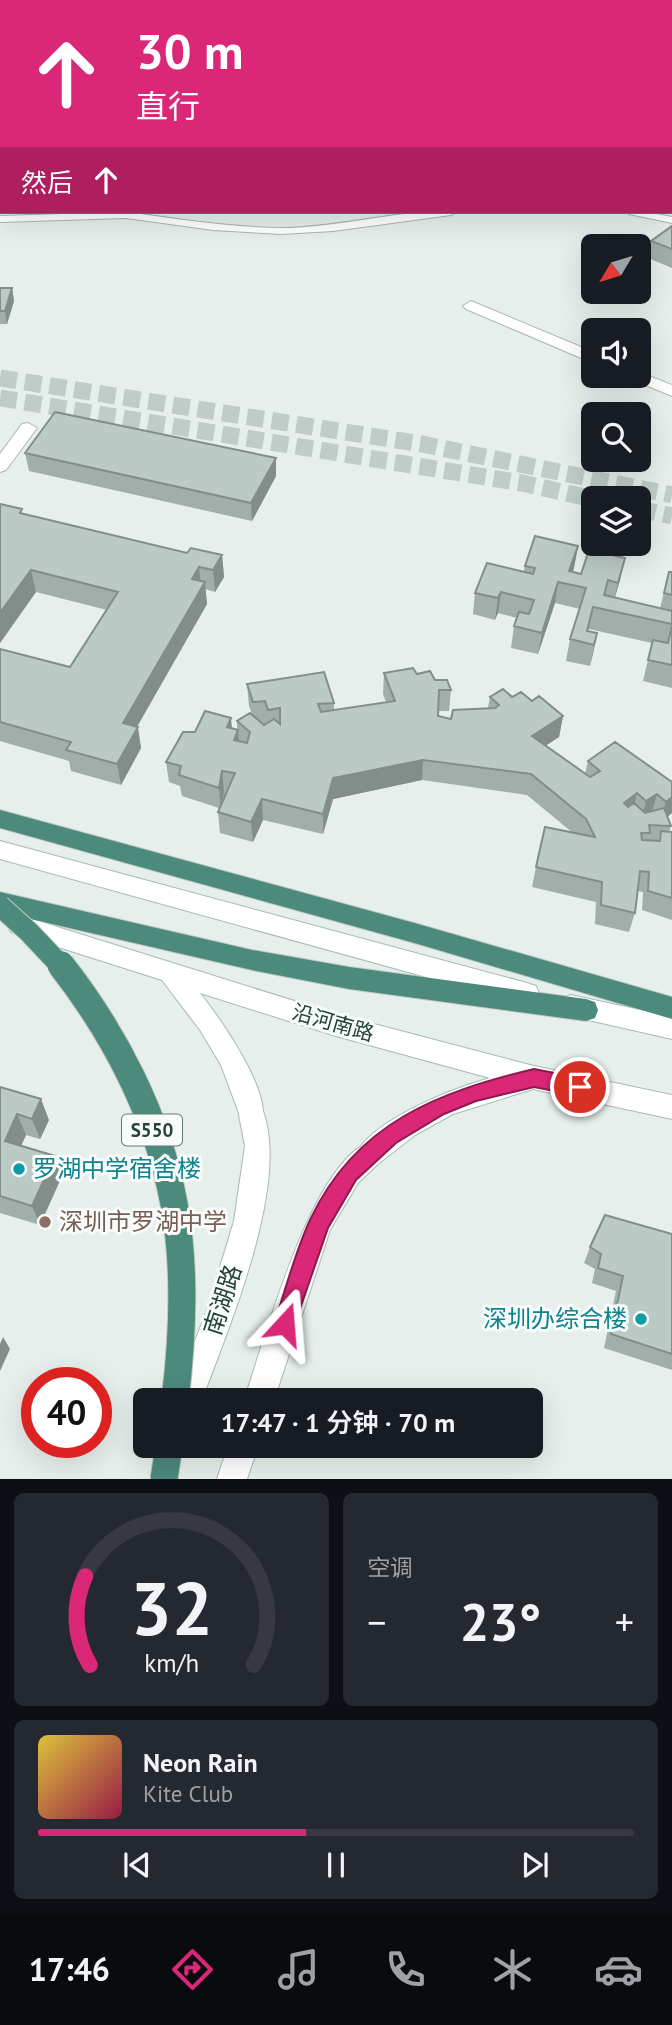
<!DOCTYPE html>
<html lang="zh">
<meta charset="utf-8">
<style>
body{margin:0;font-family:"PT Sans","Noto Sans SC",sans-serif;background:#242831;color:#f1f3f6;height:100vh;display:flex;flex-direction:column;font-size:26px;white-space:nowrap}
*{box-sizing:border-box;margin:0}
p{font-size:23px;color:#9ea1a6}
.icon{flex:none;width:38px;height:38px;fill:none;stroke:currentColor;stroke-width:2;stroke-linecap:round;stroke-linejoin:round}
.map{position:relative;height:1479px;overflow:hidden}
.details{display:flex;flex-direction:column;gap:14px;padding:14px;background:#0d0f14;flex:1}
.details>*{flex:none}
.hud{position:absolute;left:0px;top:0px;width:672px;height:214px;box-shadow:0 7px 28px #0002;background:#db2777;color:#fff;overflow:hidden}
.needle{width:46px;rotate:232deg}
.controls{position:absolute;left:581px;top:234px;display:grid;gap:14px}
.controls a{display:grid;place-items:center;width:70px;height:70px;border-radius:10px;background:#171b24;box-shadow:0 7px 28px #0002;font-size:35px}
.speed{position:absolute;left:21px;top:1367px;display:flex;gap:14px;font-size:35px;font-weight:700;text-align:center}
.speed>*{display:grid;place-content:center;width:91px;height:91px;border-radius:50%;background:#171b24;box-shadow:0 7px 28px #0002;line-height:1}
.speed .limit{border:10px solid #d22;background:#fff;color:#111}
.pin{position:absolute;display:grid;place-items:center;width:60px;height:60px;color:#fff;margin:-30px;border:4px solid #fff;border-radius:50%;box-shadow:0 2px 7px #0007}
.me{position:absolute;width:77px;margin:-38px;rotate:19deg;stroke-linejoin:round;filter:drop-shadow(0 0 5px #0008)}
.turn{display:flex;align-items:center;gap:24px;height:147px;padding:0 21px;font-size:32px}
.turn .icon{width:91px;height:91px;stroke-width:2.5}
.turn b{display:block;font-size:49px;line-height:60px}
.then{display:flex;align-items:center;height:66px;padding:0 21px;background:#0003;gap:14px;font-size:26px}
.big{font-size:52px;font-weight:600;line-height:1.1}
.details .tile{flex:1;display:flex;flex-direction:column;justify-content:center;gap:10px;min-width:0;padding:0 24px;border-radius:10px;background:#242831}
.details .dial{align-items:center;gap:0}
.dial svg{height:182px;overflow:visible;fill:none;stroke:#363941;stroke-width:7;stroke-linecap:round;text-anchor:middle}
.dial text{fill:#f1f3f6;stroke:none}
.song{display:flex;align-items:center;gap:21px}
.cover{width:84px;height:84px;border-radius:10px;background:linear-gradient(135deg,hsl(50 70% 55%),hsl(340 70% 35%))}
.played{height:7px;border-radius:4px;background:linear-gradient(90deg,#db2777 45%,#363941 45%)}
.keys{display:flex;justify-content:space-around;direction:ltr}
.heat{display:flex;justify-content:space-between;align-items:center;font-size:38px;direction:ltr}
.details .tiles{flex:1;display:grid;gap:14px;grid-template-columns:1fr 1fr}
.tile:last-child{grid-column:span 2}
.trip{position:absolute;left:133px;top:1388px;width:410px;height:70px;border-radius:10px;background:#171b24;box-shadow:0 7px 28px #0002;font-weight:600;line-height:70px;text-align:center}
.tab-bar{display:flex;height:112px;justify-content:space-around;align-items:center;background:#090b0e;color:#9ea1a6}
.tab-bar .icon{width:49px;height:49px}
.tab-bar .selected{color:#db2777}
.tab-bar b{font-size:32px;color:#f1f3f6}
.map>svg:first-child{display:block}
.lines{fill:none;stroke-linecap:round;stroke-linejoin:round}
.stream{fill:#8ec9d4;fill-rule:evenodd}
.trunk-tunnel{stroke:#bfccc8;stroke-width:17;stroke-dasharray:17 8;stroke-linecap:butt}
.service-casing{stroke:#a8b8b2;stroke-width:2}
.minor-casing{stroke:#a8b8b2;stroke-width:2}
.tertiary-casing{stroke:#a8b8b2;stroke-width:2}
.secondary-casing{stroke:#a4bbb3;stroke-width:2}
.trunk-casing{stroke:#c2cac8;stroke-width:2}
.service{fill:#fff;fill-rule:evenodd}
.minor{fill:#fff;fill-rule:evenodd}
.tertiary{fill:#fff;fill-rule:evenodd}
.secondary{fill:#fff;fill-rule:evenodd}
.trunk{fill:#4c8a7c;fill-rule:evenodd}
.trunk-bridge-far1-casing{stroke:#c2cac8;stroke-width:23;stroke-linecap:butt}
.trunk-bridge-casing{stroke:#c2cac8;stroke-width:29;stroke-linecap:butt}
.trunk-bridge-far1{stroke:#4c8a7c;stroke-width:21}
.trunk-bridge{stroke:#4c8a7c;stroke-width:27}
.wall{fill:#a1aea9}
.shaded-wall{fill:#838d89}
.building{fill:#bbcac4;stroke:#838d89;stroke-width:2}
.route{fill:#db2777;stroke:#8e194d;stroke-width:2}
.culture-dot{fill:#0f9aa8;stroke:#f7fbf9;stroke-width:2.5}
.education-dot{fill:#8d6e63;stroke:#f7fbf9;stroke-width:2.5}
.labels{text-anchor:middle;stroke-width:6;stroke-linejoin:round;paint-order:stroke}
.shield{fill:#f7fbf9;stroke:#637a73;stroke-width:2}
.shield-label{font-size:19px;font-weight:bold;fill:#24423a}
.street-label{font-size:21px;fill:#24423a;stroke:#f7fbf9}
.near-culture-label{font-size:24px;fill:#0d838f;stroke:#f7fbf9;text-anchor:start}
.near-education-label{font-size:24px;fill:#785e54;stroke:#f7fbf9;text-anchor:start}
.near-street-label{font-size:24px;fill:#24423a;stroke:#f7fbf9}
</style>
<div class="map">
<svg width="672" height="1479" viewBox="0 0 672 1479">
<rect width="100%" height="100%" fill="#e6efeb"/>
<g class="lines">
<!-- stream -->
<path class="stream" d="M293,0H299V2H293Z
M334,0H373L370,2H331Z
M441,0H566L588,2H445Z
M670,3L672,4V8L670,7Z
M0,16H2V20H0Z"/>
<!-- trunk-tunnel -->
<path class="trunk-tunnel" d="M0,378L422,444L672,495
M0,398L522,483L593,499
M639,509L672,516"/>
<!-- service casing -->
<g class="service-casing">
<path id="service" d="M670,27H672V33H670Z
M0,41H2V47H0Z
M670,48L672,49V55L670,54Z
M0,56H2V62H0Z
M126,212C177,219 229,227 281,228C339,228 398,209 456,212L451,215L333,231L281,234L213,230L126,218L0,222V216Z
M628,212H647L672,217V223L629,214Z"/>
</g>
<!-- minor casing -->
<g class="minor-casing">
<path id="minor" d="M471,301L593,352V363L466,309L463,306Z
M639,372L672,385V396L631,379L629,376H639Z
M28,423L37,428L6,470L0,472V454L22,424Z"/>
</g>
<!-- tertiary casing -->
<g class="tertiary-casing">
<path id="tertiary" d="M252,1103L261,1106C293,1179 228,1328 202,1400H172L207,1310L234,1221L245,1146L239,1115L243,1106Z
M369,1142L378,1146L382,1155L378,1164L358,1183L330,1230L274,1400H244C265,1340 310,1166 369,1142Z
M228,1446H258L247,1479H217Z"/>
</g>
<!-- secondary casing -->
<g class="secondary-casing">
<path id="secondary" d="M0,841L527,983L536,986L539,994L536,1002L527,1005L0,859Z
M19,915L336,1014L534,1066L672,1095V1119L533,1089L453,1114L415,1135L378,1164L369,1168L360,1164L356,1155C371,1120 454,1088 490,1078L336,1036L200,993C219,1017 274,1094 261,1124L252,1127L243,1124L221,1065L200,1030L162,980L11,932L7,925L11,918Z
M571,995L672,1017V1039L562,1014L559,1006L562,998Z"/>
</g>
<!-- trunk casing -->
<g class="trunk-casing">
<path id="trunk" d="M0,810L418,924L672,997V1019L418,944L0,828Z
M0,892L252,950L349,967L586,999L595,1002L598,1010L595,1018L586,1021L349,989L252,970L0,912Z"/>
</g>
<!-- service -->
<use href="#service" class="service"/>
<!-- minor -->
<use href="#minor" class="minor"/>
<!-- tertiary -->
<use href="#tertiary" class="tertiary"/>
<!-- secondary -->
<use href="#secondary" class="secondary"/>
<!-- trunk -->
<use href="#trunk" class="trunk"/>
<!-- trunk-bridge-far1 casing -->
<g class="trunk-bridge-far1-casing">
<path id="trunk-bridge-far1" d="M0,906L29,932L62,967"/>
</g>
<!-- trunk-bridge casing -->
<g class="trunk-bridge-casing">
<path id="trunk-bridge" d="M61,965C115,1034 158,1117 174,1204C186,1268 183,1335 175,1400
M164,1479L169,1446"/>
</g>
<!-- trunk-bridge-far1 -->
<use href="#trunk-bridge-far1" class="trunk-bridge-far1"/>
<!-- trunk-bridge -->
<use href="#trunk-bridge" class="trunk-bridge"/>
</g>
<!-- wall -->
<path class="wall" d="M672,226V268L648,258L651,241Z
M0,288H12L14,301L7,324H0Z
M25,453L276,458V476L252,521L29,471Z
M23,514L187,553L222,555L224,577L215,592L205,589L207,604L137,727L141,748L121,785L71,771L69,761L0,741V649L70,667L107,610L36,592L0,643Z
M578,546L573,572L581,574L625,558L615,597L660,608L669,572H672V688L643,681L652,643L589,629L588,631L597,633L590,666L566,661L570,639L580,609L555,603L538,654L511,648L514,626L517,618L498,613L495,620L473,614L475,593L524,571L525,566Z
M384,673L417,674L435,680L451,690L449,711H438V716L451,719L488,708L490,697H512L532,701L563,716L559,737L545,746L585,774L588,761L672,782V813L667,817L671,826L669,832H672V920L642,910L643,892L638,891L635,913L629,932L595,924L596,902L532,887L536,867L573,833L527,795L422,780L333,799L323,834L263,820L253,842L220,833L218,812L219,808L182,796L180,786L169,782L166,762L195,732L232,728L237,729V721L252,714L249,706L247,684L334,703V710L386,702L383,694Z
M0,1087L49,1120L40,1139L26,1135L21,1146L62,1176L40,1225L0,1213Z
M672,1234V1370L604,1348L616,1291L592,1283L595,1269L584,1263L590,1247Z"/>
<!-- shaded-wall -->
<path class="shaded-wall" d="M12,288L14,301L7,324L5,311Z
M276,458V476L252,521L251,503Z
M578,546L574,568L568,584L569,571Z
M222,555L224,577L215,592L213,570Z
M625,558L620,580L613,604L618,583Z
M199,567L201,587L205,582L207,604L127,744L123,723L192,579Z
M31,570L36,592L0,643V613Z
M558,582L555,603L538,654L542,633Z
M501,592L498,613L495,620L498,598Z
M597,633L593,654L590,666L594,645Z
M563,716L559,737L528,757L532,736Z
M231,718L233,739L227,727Z
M138,727L141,748L121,785L117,764Z
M238,730L240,751L234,740Z
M423,760L422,780L333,799L323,834V814L333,778Z
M222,771L224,791L221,808L219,788Z
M637,793L632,814L624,803Z
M657,794L651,815L641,821L646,801Z
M672,797V813L660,822L666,802Z
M262,799L263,820L253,842L251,822Z
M41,1099L49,1120L40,1139L32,1119Z
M17,1114L26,1135L14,1161L5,1141Z
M55,1156L62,1176L40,1225L32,1206Z
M3,1337L10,1349L0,1371V1344Z"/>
<!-- building -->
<path class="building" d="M672,226V249L651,241Z
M0,288H12L5,311H0Z
M55,412L276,458L251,503L25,453Z
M0,504L22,509L20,513L187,553L191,548L222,555L213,570L199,567L192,579L205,582L123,723L138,727L117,764L66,750L71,742L0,722V649L70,667L118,592L31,570L0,613Z
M535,536L578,546L569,571L581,574L589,550L625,558L618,583L608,580L604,595L672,611V609V624L593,607L587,631L597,633L594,645L570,639L586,588L558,582L542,633L514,626L519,612L529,614L534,600L501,592L498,598L475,593L487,563L533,574L535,568L525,566Z
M669,572H672V595L664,593Z
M672,626V665L648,660L653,640L668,643Z
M413,668L417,674L430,671L435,680H447L451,690H439L438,716L451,719L453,710L495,708L499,705L490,697L503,689L512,697L521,692L532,701L539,696L563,716L532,736L590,777L600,771L588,761L615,742L672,782V797L666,802L657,794L646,801L637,793L624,803L628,807L634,803L645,813L664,808L671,826L649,825L650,833H641L642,840L660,841L661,831L672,832V898L648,891L649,872L640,871L635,913L601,905L602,882L536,867L545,827L595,837L586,819L531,774L423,760L333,778L323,814L262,799L251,822L218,812L235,773L222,771L219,788L179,775L181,766L166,762L183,732H195L205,711L231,718L227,727L238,730L234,740L247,743L250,732L237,721L250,713L264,725L274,719L280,724V708L268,710L265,701L253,702L247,684L324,672L334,703L318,704L321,712L395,701L384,673Z
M0,1087L41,1099L32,1119L17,1114L5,1141L55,1156L32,1206L0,1196Z
M605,1215L672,1234V1354L611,1334L623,1276L598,1268L601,1254L590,1247Z"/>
<!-- route -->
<path class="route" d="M534,1069L580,1078L587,1081L589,1087L587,1094L580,1096L534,1087L476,1101L444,1114L396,1143L356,1180L328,1228L292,1332L285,1335L277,1332L274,1324C286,1289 295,1251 311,1218C356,1123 438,1092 534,1069Z"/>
<!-- markers -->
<g class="culture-dot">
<circle cx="19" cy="1169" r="7"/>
<circle cx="641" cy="1319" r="7"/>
</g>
<circle class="education-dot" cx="45" cy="1222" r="7"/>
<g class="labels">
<!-- shield labels -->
<rect class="shield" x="122" y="1114.5" width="60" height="31" rx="5"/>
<g class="shield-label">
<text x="152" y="1137">S550</text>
</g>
<!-- street labels -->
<g class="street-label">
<text transform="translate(333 1023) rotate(16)" y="7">沿河南路</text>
</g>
<!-- near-culture labels -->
<g class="near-culture-label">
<text x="33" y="1177">罗湖中学宿舍楼</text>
<text x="627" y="1327" text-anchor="end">深圳办综合楼</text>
</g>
<!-- near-education labels -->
<g class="near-education-label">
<text x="59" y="1230">深圳市罗湖中学</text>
</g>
<!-- near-street labels -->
<g class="near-street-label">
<text transform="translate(223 1300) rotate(-72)" y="8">南湖路</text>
</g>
</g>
</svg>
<div class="controls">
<a><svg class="needle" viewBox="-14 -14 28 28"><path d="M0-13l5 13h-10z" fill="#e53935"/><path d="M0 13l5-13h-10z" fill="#9ea1a6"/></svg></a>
<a><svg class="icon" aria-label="sound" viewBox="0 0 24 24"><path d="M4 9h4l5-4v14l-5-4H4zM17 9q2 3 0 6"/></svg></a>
<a><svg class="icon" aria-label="search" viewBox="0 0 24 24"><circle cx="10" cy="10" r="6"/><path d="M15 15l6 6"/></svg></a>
<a><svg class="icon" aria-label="layers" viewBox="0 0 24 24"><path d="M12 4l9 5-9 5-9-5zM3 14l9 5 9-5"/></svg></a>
</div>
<div class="speed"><div class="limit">40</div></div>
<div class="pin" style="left:580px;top:1087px;background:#d93025"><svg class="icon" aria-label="arrive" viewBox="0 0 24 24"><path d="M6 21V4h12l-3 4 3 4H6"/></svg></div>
<svg class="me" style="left:285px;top:1324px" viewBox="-20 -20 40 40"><path d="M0-17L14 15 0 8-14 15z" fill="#db2777" stroke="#fff" stroke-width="4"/></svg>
<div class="trip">17:47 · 1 分钟 · 70 m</div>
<div class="hud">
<div class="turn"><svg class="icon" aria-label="ahead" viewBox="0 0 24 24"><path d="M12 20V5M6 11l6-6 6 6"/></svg><div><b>30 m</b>直行</div></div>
<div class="then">然后<svg class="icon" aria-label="ahead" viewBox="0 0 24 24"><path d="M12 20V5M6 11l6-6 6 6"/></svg></div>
</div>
</div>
<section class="details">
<div class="tiles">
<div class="tile dial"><svg viewBox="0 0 100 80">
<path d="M14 69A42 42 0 1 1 86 69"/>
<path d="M14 69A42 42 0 0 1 12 30" stroke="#db2777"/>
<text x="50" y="56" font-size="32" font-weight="700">32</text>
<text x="50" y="72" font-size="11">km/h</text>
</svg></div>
<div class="tile"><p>空调</p>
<div class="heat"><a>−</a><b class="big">23°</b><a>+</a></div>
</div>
<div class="tile">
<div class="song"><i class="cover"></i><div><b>Neon Rain</b><p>Kite Club</p></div></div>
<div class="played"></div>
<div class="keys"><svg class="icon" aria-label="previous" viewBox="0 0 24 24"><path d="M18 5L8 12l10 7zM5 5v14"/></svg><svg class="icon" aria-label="pause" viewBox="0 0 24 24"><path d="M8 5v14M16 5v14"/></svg><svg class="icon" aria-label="next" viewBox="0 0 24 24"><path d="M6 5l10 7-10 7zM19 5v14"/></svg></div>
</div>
</div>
</section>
<nav class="tab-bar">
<b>17:46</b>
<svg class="icon selected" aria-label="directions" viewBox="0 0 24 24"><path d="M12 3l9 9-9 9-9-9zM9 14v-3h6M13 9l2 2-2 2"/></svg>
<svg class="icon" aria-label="music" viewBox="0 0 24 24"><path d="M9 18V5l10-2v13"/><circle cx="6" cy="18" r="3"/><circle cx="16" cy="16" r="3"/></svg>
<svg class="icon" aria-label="phone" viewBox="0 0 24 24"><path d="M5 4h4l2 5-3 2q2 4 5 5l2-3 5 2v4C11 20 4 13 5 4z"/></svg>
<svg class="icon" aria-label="climate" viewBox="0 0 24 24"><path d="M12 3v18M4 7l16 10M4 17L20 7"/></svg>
<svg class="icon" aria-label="car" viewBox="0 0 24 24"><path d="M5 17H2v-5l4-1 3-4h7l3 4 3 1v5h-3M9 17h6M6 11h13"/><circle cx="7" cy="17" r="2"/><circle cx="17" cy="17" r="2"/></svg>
</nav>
